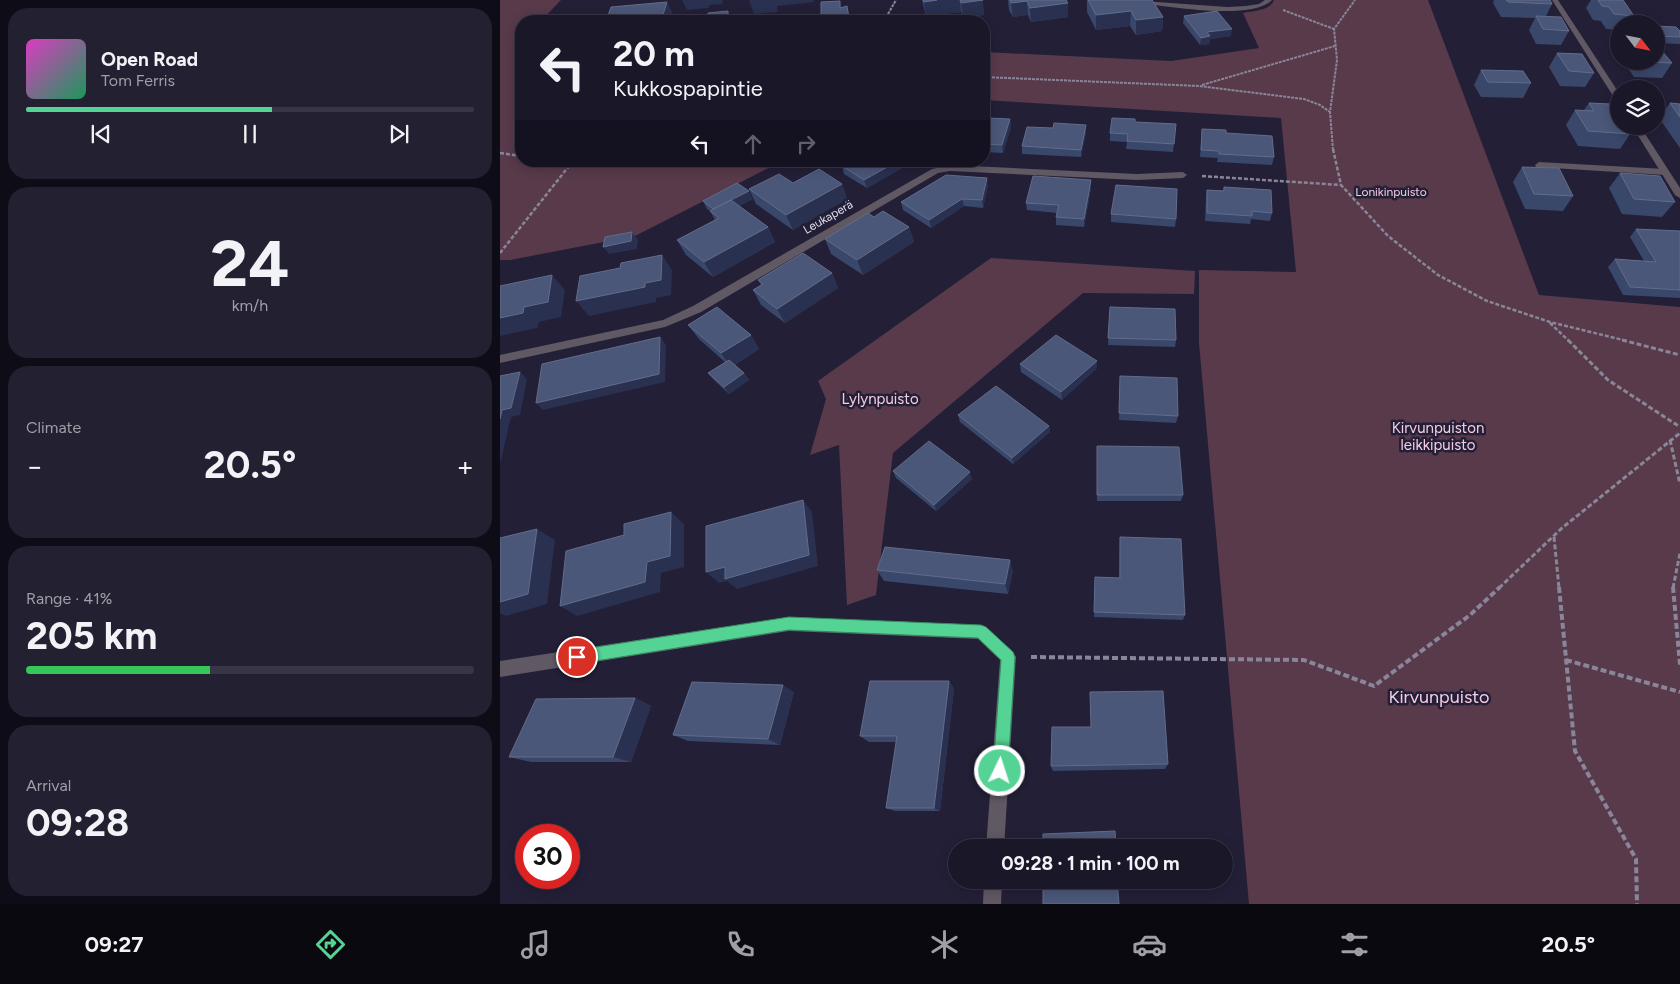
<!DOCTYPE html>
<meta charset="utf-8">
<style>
body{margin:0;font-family:Figtree,sans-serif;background:#232031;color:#f1f3f6;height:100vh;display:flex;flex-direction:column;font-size:19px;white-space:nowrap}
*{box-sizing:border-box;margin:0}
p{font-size:16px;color:#9f9fa8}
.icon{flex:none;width:28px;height:28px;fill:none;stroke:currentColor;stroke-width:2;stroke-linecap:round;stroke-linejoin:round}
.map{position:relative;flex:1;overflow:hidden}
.side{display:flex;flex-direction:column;gap:8px;padding:8px;background:#0e0d17;width:500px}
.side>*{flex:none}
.banner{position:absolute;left:15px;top:15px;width:475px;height:152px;border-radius:20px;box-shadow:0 2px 12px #0003,0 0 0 1px #383646;background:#1a1729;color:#f1f3f6;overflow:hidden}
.needle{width:32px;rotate:122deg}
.controls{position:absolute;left:1110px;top:15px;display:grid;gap:10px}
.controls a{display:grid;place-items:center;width:55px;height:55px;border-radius:50%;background:#1a1729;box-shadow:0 2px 12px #0003,0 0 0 1px #383646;font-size:25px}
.speed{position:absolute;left:15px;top:824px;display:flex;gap:10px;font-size:25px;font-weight:700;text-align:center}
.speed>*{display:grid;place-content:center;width:65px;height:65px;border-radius:50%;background:#1a1729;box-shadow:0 2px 12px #0003,0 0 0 1px #383646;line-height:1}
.speed .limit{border:8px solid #d22;background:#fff;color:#111}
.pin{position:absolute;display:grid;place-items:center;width:42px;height:42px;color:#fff;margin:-21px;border:2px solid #fff;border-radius:50%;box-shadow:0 1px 5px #0007}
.me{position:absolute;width:55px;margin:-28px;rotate:4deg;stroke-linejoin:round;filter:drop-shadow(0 0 4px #0008)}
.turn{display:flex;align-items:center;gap:18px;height:105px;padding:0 15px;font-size:22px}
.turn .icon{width:65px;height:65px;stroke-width:2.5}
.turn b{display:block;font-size:35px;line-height:42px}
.lanes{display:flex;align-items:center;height:48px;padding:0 15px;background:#0003;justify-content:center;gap:25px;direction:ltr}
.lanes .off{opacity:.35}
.big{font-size:38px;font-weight:700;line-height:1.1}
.side .widget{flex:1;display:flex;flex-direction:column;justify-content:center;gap:8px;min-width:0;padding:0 18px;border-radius:20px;background:#232031}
.side .dial{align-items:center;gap:0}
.dial b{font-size:65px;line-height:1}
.song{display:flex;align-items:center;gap:15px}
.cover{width:60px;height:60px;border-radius:8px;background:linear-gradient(135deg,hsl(310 70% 55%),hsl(150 70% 35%))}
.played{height:5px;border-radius:2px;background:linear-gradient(90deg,#54d395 55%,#383646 55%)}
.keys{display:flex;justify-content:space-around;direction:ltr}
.heat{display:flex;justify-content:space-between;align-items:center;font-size:28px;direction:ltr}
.charge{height:8px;border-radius:4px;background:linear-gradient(90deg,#34c759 41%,#383646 0)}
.trip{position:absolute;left:448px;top:839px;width:285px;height:50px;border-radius:25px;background:#1a1729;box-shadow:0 2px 12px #0003,0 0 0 1px #383646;font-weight:700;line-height:50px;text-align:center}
.tab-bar{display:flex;height:80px;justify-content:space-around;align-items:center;background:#0a0910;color:#9f9fa8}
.tab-bar .icon{width:35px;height:35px}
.tab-bar .selected{color:#54d395}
.tab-bar b{font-size:22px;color:#f1f3f6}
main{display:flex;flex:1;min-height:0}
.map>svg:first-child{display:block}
.green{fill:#583a4b}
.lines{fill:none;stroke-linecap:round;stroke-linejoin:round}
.path-far3{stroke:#89869a;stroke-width:2;stroke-dasharray:3 1;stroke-linecap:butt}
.path-far2{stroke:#89869a;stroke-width:2.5;stroke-dasharray:4 2;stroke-linecap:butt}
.path-far1{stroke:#89869a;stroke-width:3;stroke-dasharray:5 2.5;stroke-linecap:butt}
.path{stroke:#89869a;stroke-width:4;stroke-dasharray:6 3;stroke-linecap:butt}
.service{fill:#605863;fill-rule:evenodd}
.minor{fill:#605863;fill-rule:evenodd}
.wall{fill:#39476a}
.shaded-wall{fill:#293050}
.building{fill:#4b5778;stroke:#626c8b}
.route{fill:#54d395;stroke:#378961}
.labels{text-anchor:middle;stroke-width:5;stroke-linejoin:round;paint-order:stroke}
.far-park-label{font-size:12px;fill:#f7cce3;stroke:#231f37}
.far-street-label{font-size:12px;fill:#dfddee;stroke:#231f37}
.park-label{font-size:15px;fill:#f7cce3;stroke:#231f37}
.near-park-label{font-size:18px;fill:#f7cce3;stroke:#231f37}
</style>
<main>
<section class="side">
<div class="widget">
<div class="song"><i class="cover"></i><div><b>Open Road</b><p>Tom Ferris</p></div></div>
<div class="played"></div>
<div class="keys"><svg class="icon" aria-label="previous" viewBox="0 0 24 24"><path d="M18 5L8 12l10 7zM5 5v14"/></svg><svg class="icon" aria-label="pause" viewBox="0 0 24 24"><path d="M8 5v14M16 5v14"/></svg><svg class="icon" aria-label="next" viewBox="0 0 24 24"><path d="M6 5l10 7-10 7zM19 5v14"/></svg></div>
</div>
<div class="widget dial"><b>24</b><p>km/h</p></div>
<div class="widget"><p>Climate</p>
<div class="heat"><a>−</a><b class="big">20.5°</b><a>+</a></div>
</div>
<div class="widget"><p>Range · 41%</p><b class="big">205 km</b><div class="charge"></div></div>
<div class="widget"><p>Arrival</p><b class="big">09:28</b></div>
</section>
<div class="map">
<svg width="1180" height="904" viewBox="0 0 1180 904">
<rect width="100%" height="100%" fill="#231f37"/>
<!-- green -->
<path class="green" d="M0,0H61L41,21H21V42L18,45L21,46V161H282L135,236L10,260H0Z
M774,0H928L1039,295L1180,307V904H749L699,343V270L796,272L781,118L484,100V52L671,61L759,48L743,13C753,11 770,11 774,0Z
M491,258L695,271L694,294L583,293L393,453L376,595L347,605L339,445L310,455L326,399L318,381Z"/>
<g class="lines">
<!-- path-far3 -->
<path class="path-far3" d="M783,10L834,29
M384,21L396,0
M484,77L699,86L804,99L820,105L830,112
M702,85L835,46
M833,150L830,112L837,60L834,29L855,0"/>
<!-- path-far2 -->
<path class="path-far2" d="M833,149L841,185L888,236L938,275L987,301L1050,322L1127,341
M0,153L21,156
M702,176L841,185
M0,253L73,161
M1050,323L1069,341"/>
<!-- path-far1 -->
<path class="path-far1" d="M1068,340L1108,380L1180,427
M1122,340L1180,355
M1170,440L1180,484
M1054,537L1059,588
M999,588L1062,528L1180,433
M1173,588L1180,553"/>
<!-- path -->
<path class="path" d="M1059,587L1075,751L1136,859L1137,904
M1173,587L1180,665
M531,657L804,660L874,686L970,615L1000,587
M1066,660L1180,692"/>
<!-- service -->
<path class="service" d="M1039,162L1165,169L1169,172L1165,175L1036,167L1035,165Z"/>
<!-- minor -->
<path class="minor" d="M628,0L727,7L746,6L759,4L765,0H772C750,22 662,5 631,2Z
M1052,0H1058L1119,93V101L1115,99Z
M1132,126H1140L1180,188V198L1175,195Z
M450,165L637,174L683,172L687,175L683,178L637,180L450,171L438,173L201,312L165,327L0,363V355L163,320L193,306L432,169Z
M289,617L481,625L486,627L513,652L516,657L504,848H486L500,660L478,639L289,631L0,677V661Z
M484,880H502L501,904H483Z"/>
</g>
<!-- wall -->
<path class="wall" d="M422,0H482L484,15L463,17L461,12L426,16Z
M508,0H566L568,17L531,22L528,15L513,17L509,10Z
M587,0H652L663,17L662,31L636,35L630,26L596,30L587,12Z
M994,0H1050L1052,4L1046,16L1069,31L1061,45L1036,44L1029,30L1035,18L1001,17L993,3Z
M1091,0H1123L1134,16L1129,24H1119V30L1106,29L1101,21L1093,20L1086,8Z
M684,16L731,36L710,39L709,44L700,45L683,23Z
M1156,26L1180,31V44L1156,43Z
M1057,53L1094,73L1085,87L1060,86L1049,67Z
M1123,61H1156L1172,63L1162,78L1134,77Z
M981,70L1031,83L1023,98L981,97L974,85Z
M1089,103L1130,134L1120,149L1078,146L1066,125L1075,110H1084Z
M1170,103L1180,104V148L1159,118Z
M510,119L511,127L503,153L484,152V123Z
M635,122L676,124L673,152L626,149L627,142L610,141V133Z
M586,125V133L581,157L522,154V146L553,128Z
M702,129L726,133L774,157L772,165L717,162L718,158L700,157Z
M351,161H403L400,163L402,168L367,188L344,174L342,166Z
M1022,167L1073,196L1063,211L1025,209L1013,182Z
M1120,173L1175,202L1162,217L1122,214L1109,188Z
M293,183L342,184L347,199L293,230L256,204L249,189Z
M488,185L483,208L464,206L431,228L403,210L401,202Z
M724,187L772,213L770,221L751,219L750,224L705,221L706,198L707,190L723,191Z
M591,188L584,227L556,225V217L557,213L527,210L526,203Z
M253,199L239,206L268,227L275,242L213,277L186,255L177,240L215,220L210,211L207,209L203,201Z
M611,214L676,219L675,227L611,222Z
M374,217L409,227L414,242L363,275L331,254L325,239Z
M1136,229L1180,231V298L1123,295L1108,267L1115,259L1144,261L1130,237Z
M332,273L338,288L285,323L261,305L253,290L261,285L258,280Z
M610,307L676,340L675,347L608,345Z
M188,325L251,335L259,349L235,365L244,373L249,380L229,394L214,380L208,373L225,362L199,339Z
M597,361V368L562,400L521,372L520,364Z
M620,376L678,416L676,423L619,420Z
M458,415L549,426L550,432L513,464L460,422Z
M597,446L683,495L681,501H597Z
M393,471L472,479L436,511L396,478Z
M620,537L685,615L683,620L594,617L595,577L619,578Z
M377,570L513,571L508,594L384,581Z
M449,681L454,689L440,811H395L386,808L397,742H369L360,736Z
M294,692L280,745L188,741L173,735Z
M135,698L151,706L131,762H31L9,757Z
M668,764L665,769L553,771L551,766Z"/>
<!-- shaded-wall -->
<path class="shaded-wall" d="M182,0H223L222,4L209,5V8L187,10Z
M249,0H313L314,2L277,6L278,12L254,14Z
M437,0H460L461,12L426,16L424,2Z
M483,0L484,15L463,17L461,3Z
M340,1L344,15L347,6L351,21H322L340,8Z
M527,1L528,15L513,17L511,3Z
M167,2L174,16L173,21H106Z
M568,3V17L531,22L530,8Z
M228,11L231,18V21H207Z
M631,11L630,26L596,30V15Z
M663,17L662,31L636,35V20Z
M732,29L731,36L710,39L709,44L700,45L701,38L707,32Z
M510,119L511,127L503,153L502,145Z
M586,125V133L581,157V150Z
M396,161H403L400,163L402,168L367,188L364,180Z
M487,178L488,185L483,208L482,200Z
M591,180V188L584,227V219Z
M342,184L347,199L293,230L286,215Z
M249,191L253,199L218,217L214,210Z
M462,199L464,206L431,228L429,220Z
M268,227L275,242L213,277L204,262Z
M409,227L414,242L363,275L357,260Z
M132,232L138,240L137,249L109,254L103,247Z
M162,255L172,270L171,295L156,298V302L89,316L76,301L145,283Z
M332,273L338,288L285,323L277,309Z
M52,275L65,290L61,317L39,322L37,328L0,336V318L24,307Z
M251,335L259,349L231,368L221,353Z
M160,337L166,345L165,382L43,410L36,403Z
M597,361V368L562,400L561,392Z
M20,372L27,379L20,415L11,417L1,460L0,461V419L2,410Z
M244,373L249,380L229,394L224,387Z
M549,426L550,432L513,464L512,458Z
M470,472L472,479L436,511L434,505Z
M303,500L312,512L318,566L237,589L227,581L219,583L206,572Z
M171,512L184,524V567L161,573L160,592L77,616L60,606L147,562Z
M37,529L55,540L47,604L6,616L0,613V602Z
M510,560L513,571L508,594L505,584Z
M449,681L454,689L440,811L434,808Z
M283,685L294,692L280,745L268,739Z
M135,698L151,706L131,762L113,757Z"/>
<!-- building -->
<path class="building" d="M423,0H437L424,2Z
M460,0H483L461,3Z
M510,0H566L568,3L530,8L527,1L511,3Z
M588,0H652L663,17L636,20L631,11L596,15Z
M1006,0H1050L1052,4L1008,2Z
M1098,0H1123L1134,16L1114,14L1109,7L1102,6Z
M340,1V8L347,6L349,18L321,21V2Z
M167,2L163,15L106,21L111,7Z
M228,11V18L207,21L208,13Z
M717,11L732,29L707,32L710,36L701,38L684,16Z
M1036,16L1061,17L1069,31L1043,29Z
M1156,26L1176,27L1180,31V37L1156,36Z
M1156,45H1157L1172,63L1144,62L1143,61H1156Z
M1057,53L1082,54L1094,73L1069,71Z
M981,70L1023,71L1031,83L988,82Z
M1089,103L1111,104L1119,115V126H1126L1130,134L1088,131L1075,110L1094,111Z
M1170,103L1180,104V117Z
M489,118L510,119L502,145L484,144V123H487Z
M612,118L635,119V122L676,124L674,144L627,141L628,134L610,133Z
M554,123L586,125L581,150L522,146L527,127L553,128Z
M702,129L726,130V133L772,136L774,157L719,154V151L701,150Z
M351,161H398L364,180L342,166Z
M1022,167L1059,168L1073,196L1034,194Z
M319,169L342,184L286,215L249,189L279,174L293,183Z
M1120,173L1160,176L1175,202L1134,199Z
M446,175L487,178L482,200L462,199L429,220L401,202Z
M533,176L591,180L584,219L556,217L559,205L526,203Z
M237,183L249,191L213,209L203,201Z
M616,185L677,189L676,219L611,214Z
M724,187L771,190L772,213L752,211V216L707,213V190L724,191Z
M231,200L268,227L204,262L177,240L219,218L210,211Z
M383,211L409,227L357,260L325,239L368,213L374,217Z
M1136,229L1180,231V290L1130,287L1115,259L1156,262Z
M132,232L131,241L103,247L105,237Z
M303,253L332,273L277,309L253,290L263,284L258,280Z
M162,255L161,280L145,283V287L76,301L80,276L120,268L121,263Z
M52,275L48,302L24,307L23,313L0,318V286Z
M217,307L251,335L221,353L188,325Z
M610,307L675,309L676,340L608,338Z
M556,335L597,361L561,392L520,364Z
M160,337L159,374L36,403L42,364Z
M229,360L244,373L224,387L208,373Z
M20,372L11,408L2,410L0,419V376Z
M620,376L677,378L678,416L619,413Z
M496,386L549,426L512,458L458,415Z
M429,441L470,472L434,505L393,471Z
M597,446L679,447L683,495H597Z
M303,500L309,555L225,579V567L206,572V526Z
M171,512L170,556L147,562L145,582L60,606L66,551L124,535V524Z
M37,529L28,594L0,602V538Z
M620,537L681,539L685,615L594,612L595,577L620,578Z
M385,547L510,560L505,584L377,570Z
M370,681H449L434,808H386L397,736H360Z
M192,682L283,685L268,739L173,735Z
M663,691L668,764L551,766L552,727H591L590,692Z
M135,698L113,757H9L36,699Z
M615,831L616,848H543V834Z
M543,880H617L619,904H543Z"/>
<!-- route -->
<path class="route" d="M289,617L481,625L486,627L513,652L515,657L508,771L506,777L500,779L495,777L493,771L501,660L478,638L289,630L77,664L72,661L70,657L72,652L77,650Z"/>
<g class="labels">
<!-- far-park labels -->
<g class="far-park-label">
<text x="891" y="196">Lonikinpuisto</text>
</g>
<!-- far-street labels -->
<g class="far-street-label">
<text transform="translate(328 217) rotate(-30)" y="4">Leukaperä</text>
</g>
<!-- park labels -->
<g class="park-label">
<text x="380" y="404">Lylynpuisto</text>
<text x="938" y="433">Kirvunpuiston<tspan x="938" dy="17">leikkipuisto</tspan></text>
</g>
<!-- near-park labels -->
<g class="near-park-label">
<text x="939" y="703">Kirvunpuisto</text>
</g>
</g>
</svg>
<div class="controls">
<a><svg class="needle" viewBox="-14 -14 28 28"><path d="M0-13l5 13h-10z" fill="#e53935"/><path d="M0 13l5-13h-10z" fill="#9f9fa8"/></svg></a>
<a><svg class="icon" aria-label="layers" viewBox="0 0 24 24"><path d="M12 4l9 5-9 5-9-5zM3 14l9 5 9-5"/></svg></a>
</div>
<div class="speed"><div class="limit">30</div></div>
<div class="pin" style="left:77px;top:657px;background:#d93025"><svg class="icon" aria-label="arrive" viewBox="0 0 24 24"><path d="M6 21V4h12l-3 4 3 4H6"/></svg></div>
<svg class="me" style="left:500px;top:771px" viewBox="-20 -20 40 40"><circle r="17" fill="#54d395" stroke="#fff" stroke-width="3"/><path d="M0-11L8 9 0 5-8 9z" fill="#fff"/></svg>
<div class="trip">09:28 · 1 min · 100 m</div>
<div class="banner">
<div class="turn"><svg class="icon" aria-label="left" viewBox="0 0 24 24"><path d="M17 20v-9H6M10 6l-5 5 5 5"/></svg><div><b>20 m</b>Kukkospapintie</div></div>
<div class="lanes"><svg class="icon" aria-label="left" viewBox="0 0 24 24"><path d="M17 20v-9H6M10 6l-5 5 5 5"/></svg><svg class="icon off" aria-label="ahead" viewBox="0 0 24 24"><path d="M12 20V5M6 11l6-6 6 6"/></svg><svg class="icon off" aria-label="right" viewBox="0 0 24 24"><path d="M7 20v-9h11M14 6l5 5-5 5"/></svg></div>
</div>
</div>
</main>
<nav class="tab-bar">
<b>09:27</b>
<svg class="icon selected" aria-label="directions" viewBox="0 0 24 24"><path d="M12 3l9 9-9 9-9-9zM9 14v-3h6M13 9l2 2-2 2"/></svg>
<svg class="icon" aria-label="music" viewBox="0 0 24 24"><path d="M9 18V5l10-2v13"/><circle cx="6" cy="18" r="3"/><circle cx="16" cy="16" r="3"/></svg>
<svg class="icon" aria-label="phone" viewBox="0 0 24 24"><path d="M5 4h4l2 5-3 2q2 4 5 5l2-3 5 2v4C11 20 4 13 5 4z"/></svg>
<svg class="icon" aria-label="climate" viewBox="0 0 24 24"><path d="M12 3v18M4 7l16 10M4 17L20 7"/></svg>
<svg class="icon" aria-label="car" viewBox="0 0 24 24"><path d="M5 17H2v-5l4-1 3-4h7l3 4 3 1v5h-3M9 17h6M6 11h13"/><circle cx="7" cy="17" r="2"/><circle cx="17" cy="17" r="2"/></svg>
<svg class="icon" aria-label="filters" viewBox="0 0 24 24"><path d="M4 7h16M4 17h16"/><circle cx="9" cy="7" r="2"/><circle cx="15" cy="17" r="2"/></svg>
<b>20.5°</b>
</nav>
